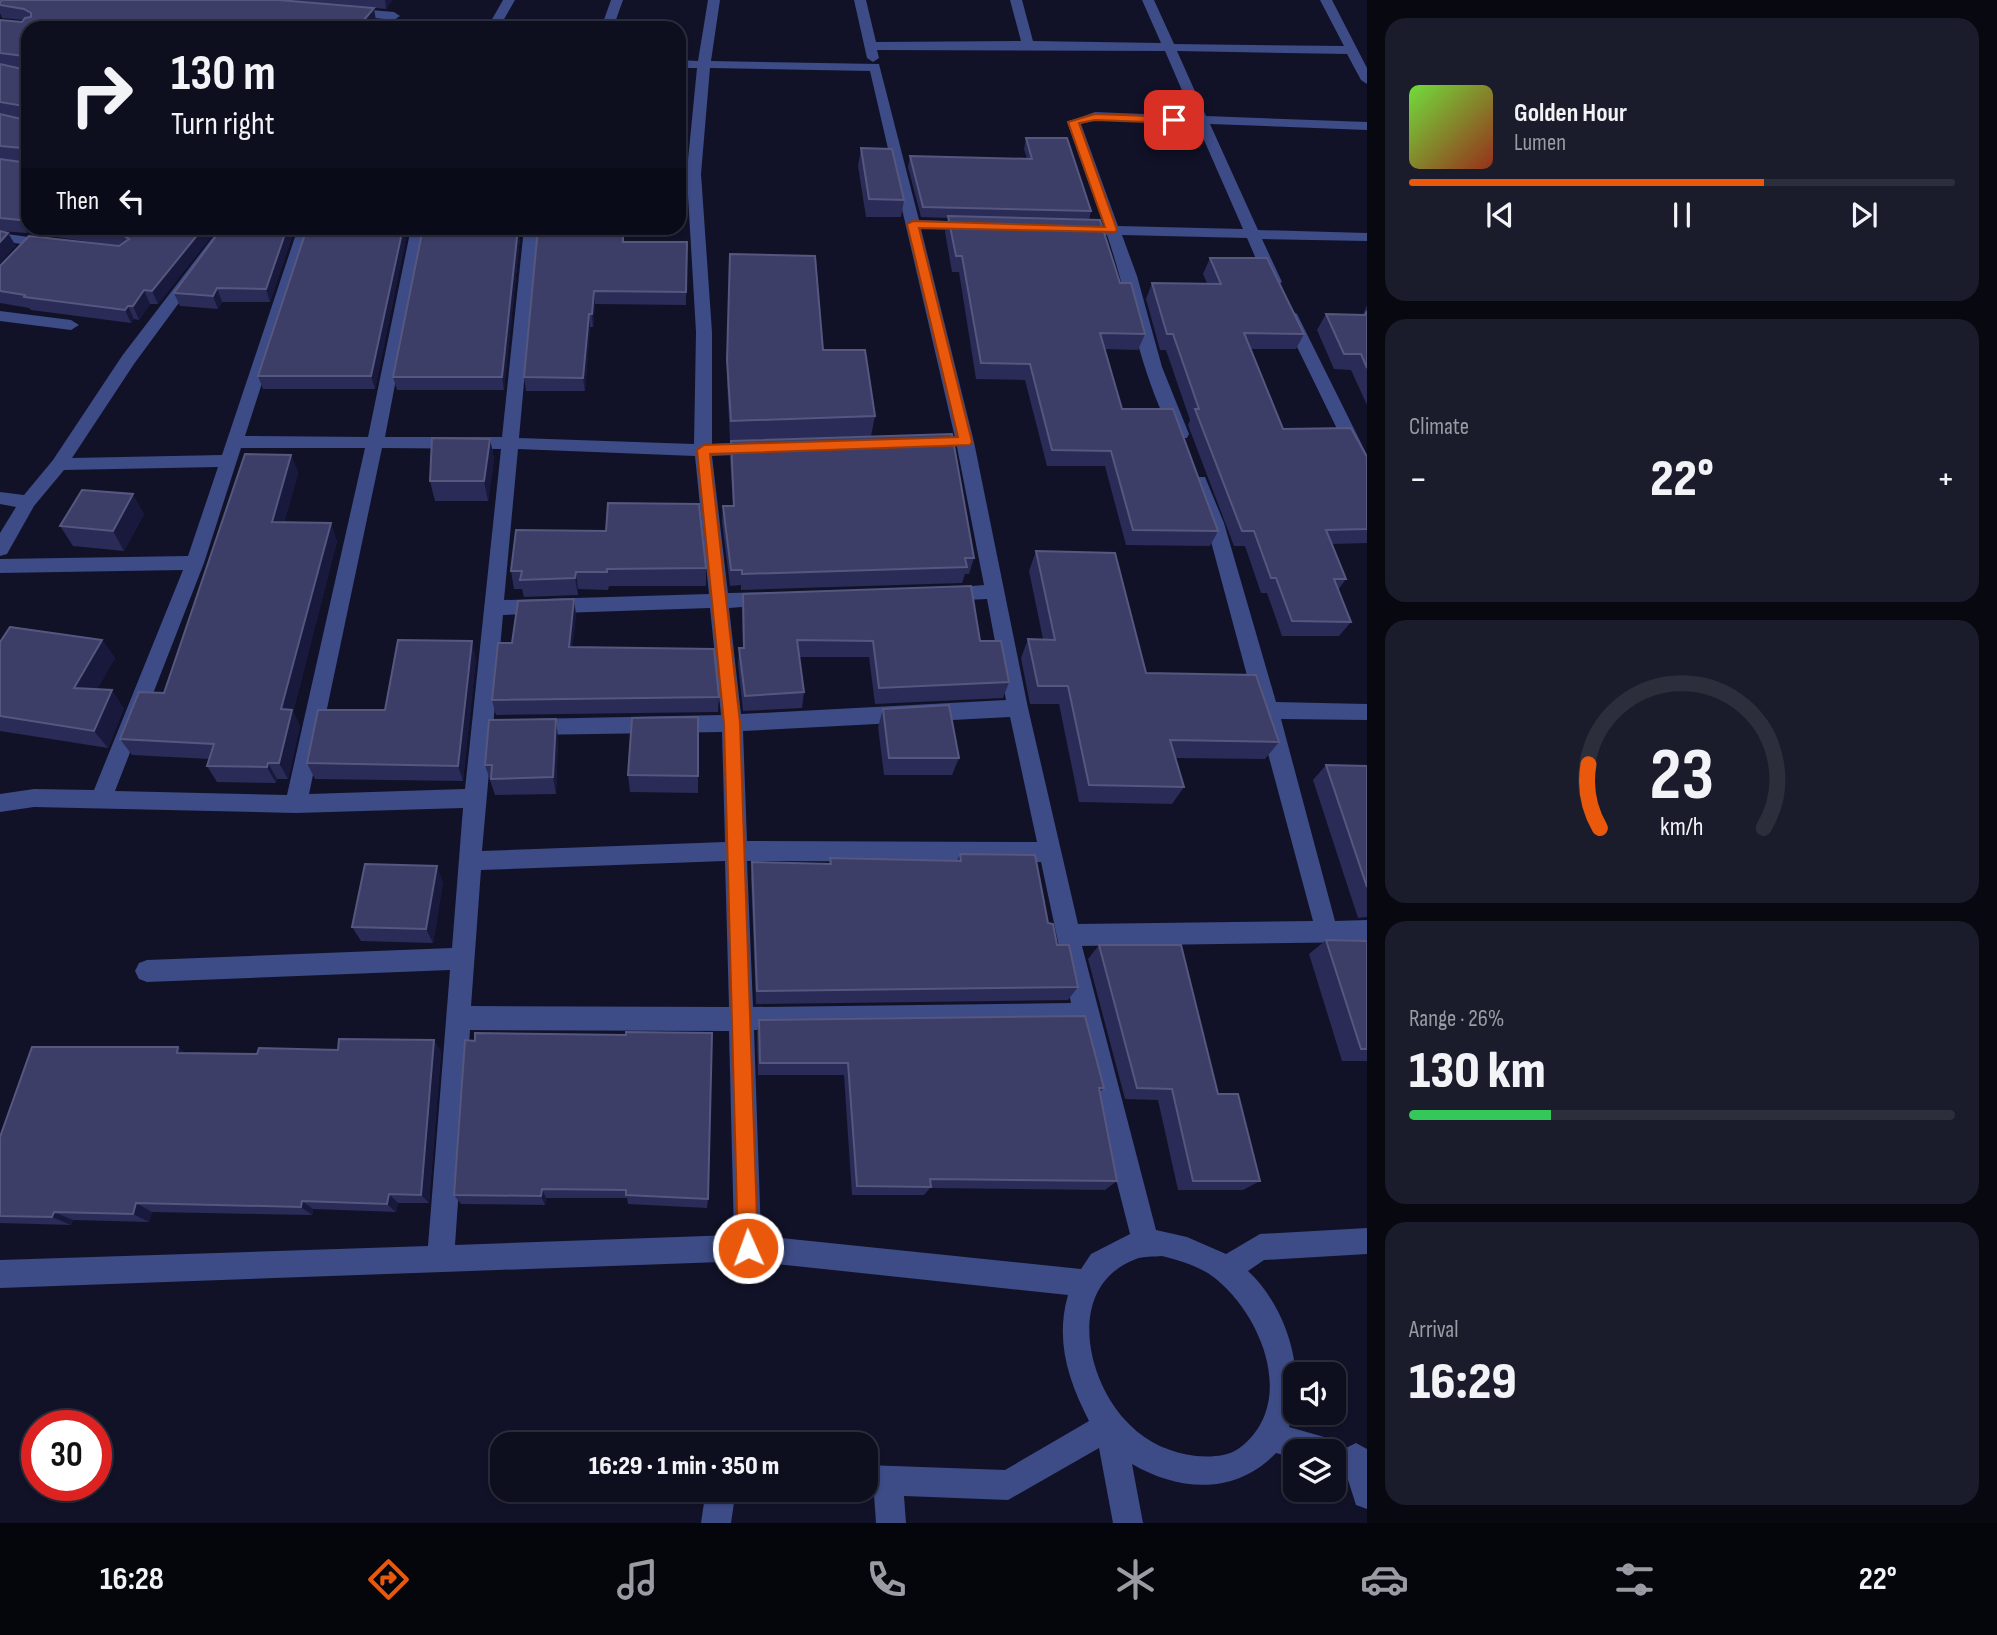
<!DOCTYPE html>
<meta charset="utf-8">
<style>
body{margin:0;font-family:"Sofia Sans Condensed",sans-serif;background:#1b1c2b;color:#f1f3f6;height:100vh;display:flex;flex-direction:column;font-size:26px;white-space:nowrap}
*{box-sizing:border-box;margin:0}
p{font-size:23px;color:#9a9ca4}
.icon{flex:none;width:38px;height:38px;fill:none;stroke:currentColor;stroke-width:2;stroke-linecap:round;stroke-linejoin:round}
.map{position:relative;flex:1;overflow:hidden}
.details{display:flex;flex-direction:column;gap:18px;padding:18px;background:#070810;width:630px}
.details>*{flex:none}
.top-card{position:absolute;left:21px;top:21px;width:665px;height:214px;border-radius:21px;box-shadow:0 2px 5px #0004,0 0 0 2px #2d2e3c;background:#0d0e1e;color:#f1f3f6;overflow:hidden}
.fabs{position:absolute;left:1283px;top:1362px;display:grid;gap:14px}
.fabs a{display:grid;place-items:center;width:63px;height:63px;border-radius:14px;background:#0d0e1e;box-shadow:0 2px 5px #0004,0 0 0 2px #2d2e3c;font-size:35px}
.speed{position:absolute;left:21px;top:1410px;display:flex;gap:14px;font-size:35px;font-weight:700;text-align:center}
.speed>*{display:grid;place-content:center;width:91px;height:91px;border-radius:50%;background:#0d0e1e;box-shadow:0 2px 5px #0004,0 0 0 2px #2d2e3c;line-height:1}
.speed .limit{border:10px solid #d22;background:#fff;color:#111}
.pin{position:absolute;display:grid;place-items:center;width:60px;height:60px;color:#fff;margin:-30px;border-radius:14px;box-shadow:0 4px 10px #0006}
.me{position:absolute;width:77px;margin:-38px;rotate:358deg;stroke-linejoin:round;filter:drop-shadow(0 0 5px #0008)}
.turn{display:flex;align-items:center;gap:24px;height:147px;padding:0 35px;font-size:32px}
.turn .icon{width:91px;height:91px;stroke-width:2.5}
.turn b{display:block;font-size:49px;line-height:60px}
.then{display:flex;align-items:center;height:66px;padding:0 35px;background:#0003;gap:14px;font-size:26px}
.big{font-size:52px;font-weight:800;line-height:1.1}
.details .widget{flex:1;display:flex;flex-direction:column;justify-content:center;gap:10px;min-width:0;padding:0 24px;border-radius:21px;background:#1b1c2b}
.details .dial{align-items:center;gap:0}
.dial svg{height:182px;overflow:visible;fill:none;stroke:#2d2e3c;stroke-width:7;stroke-linecap:round;text-anchor:middle}
.dial text{fill:#f1f3f6;stroke:none}
.song{display:flex;align-items:center;gap:21px}
.cover{width:84px;height:84px;border-radius:10px;background:linear-gradient(135deg,hsl(100 70% 55%),hsl(10 70% 35%))}
.played{height:7px;border-radius:4px;background:linear-gradient(90deg,#ea580c 65%,#2d2e3c 65%)}
.keys{display:flex;justify-content:space-around;direction:ltr}
.heat{display:flex;justify-content:space-between;align-items:center;font-size:38px;direction:ltr}
.charge{height:10px;border-radius:5px;background:linear-gradient(90deg,#34c759 26%,#2d2e3c 0)}
.trip{position:absolute;left:490px;top:1432px;width:388px;height:70px;border-radius:21px;background:#0d0e1e;box-shadow:0 2px 5px #0004,0 0 0 2px #2d2e3c;font-weight:800;line-height:70px;text-align:center}
.tabs{display:flex;height:112px;justify-content:space-around;align-items:center;background:#05060c;color:#9a9ca4}
.tabs .icon{width:49px;height:49px}
.tabs .active{color:#ea580c}
.tabs b{font-size:32px;color:#f1f3f6}
main{display:flex;flex:1;min-height:0}
.map>svg:first-child{display:block}
.lines{fill:none;stroke-linecap:round;stroke-linejoin:round}
.minor{fill:#3d4b86;fill-rule:evenodd}
.wall{fill:#2a2b56}
.shaded-wall{fill:#18193c}
.building{fill:#3d3e68;stroke:#55577f;stroke-width:2}
.route{fill:#ea580c;stroke:#983908;stroke-width:2}
</style>
<main>
<div class="map">
<svg width="1367" height="1523" viewBox="0 0 1367 1523">
<rect width="100%" height="100%" fill="#111228"/>
<g class="lines">
<!-- minor -->
<path class="minor" d="M503,0H515L499,28H487Z
M611,0H623L613,28H601Z
M708,0H720L711,61L879,64L919,220L974,222L981,226L974,230L921,229L974,442L1028,708L1078,924L1313,921L1206,523L1190,481L1193,477H1205L1224,523L1276,702L1367,704V720L1281,719L1335,921L1367,920V942L1082,946L1156,1230L1187,1237L1226,1254L1260,1234L1367,1228V1254L1264,1260L1248,1271C1288,1308 1308,1377 1289,1427L1338,1441L1343,1451L1338,1461L1334,1463V1451H1295V1458L1276,1453C1236,1495 1180,1492 1132,1464L1143,1523H1113L1099,1448L1008,1500L904,1496L906,1523H876L874,1495H866L855,1489H866V1465L1005,1470L1089,1421C1068,1380 1055,1340 1068,1295L748,1261L0,1288V1260L428,1246L450,970L147,982L139,979L135,971L139,963L147,960L452,948L463,808L296,813L34,807L0,812V794L34,789L94,790L183,570L0,573V559L188,556L218,467L64,470L34,506L7,554L0,556V533L16,507L0,504V492L24,495L53,460L122,356L220,228H234L134,364L72,458L222,455L298,228H312L245,436L368,437L411,228H425L385,437H502L524,228H538L519,438L694,444L696,332L687,178H679V170H687L697,68H679V60L698,61ZM710,68L870,71L956,442L984,585L936,589L934,594L936,599L943,601L987,599L1006,700L741,714L729,608L778,604L781,599L778,594L771,592L728,593L712,456L757,454L766,448L757,442L712,444V332L701,174ZM241,448H365L287,795L115,791L204,563ZM382,448L501,449L465,789L309,794ZM518,449L695,456L709,594L504,600ZM710,608L721,715L531,719L524,721L521,727L524,733L531,735L722,732L725,842L482,851L503,615ZM1010,717L1037,842L747,841L743,731ZM725,861L729,1007L471,1006L481,870ZM747,861L1041,862L1071,1003L753,1007ZM1077,1026L1130,1234L1091,1254L1081,1269L761,1236L754,1030ZM470,1030L729,1031L734,1235L455,1245ZM1162,1256C1181,1261 1200,1266 1216,1279C1263,1317 1298,1406 1238,1449C1226,1457 1209,1457 1196,1456C1171,1453 1148,1443 1130,1425C1086,1383 1064,1286 1136,1259C1143,1256 1154,1257 1162,1256Z
M854,0H866L876,42L1021,41L1010,0H1022L1033,41L1161,43L1142,0H1154L1174,44L1344,46L1320,0H1332L1367,68V84L1361,80L1347,54L1177,51L1206,116L1367,122V130L1210,124L1258,230L1367,233V241L1262,239L1282,282L1274,287L1266,282L1247,238L1122,235L1137,276L1162,367L1189,434L1187,438H1175C1141,380 1129,299 1107,235L1095,233L1093,230L1095,227L1104,226L1067,122L1095,112L1193,116L1165,51L877,50L879,58L873,62L867,58ZM1096,120L1197,124L1243,229L1118,226L1081,124Z
M348,8L394,12L400,16L394,20L344,15L342,12Z
M0,233L50,240L57,244L50,248L0,241Z
M1289,309L1297,314L1367,455V478L1358,472L1281,314Z
M0,311L71,320L79,325L71,330L0,321Z
M1356,1443L1367,1449V1509L1356,1505L1341,1458L1346,1448Z
M706,1489H736L731,1523H701Z"/>
</g>
<!-- wall -->
<path class="wall" d="M286,0H392L386,9Z
M0,2L376,21L28,28L27,233L0,231V159L22,161L0,159V20L22,22L23,20L2,18L0,13Z
M1026,138L1091,211L1089,220L1145,334L1138,350L1105,349L1122,409L1218,531L1210,546L1126,545L1105,466H1047L1025,380L976,379L959,272H952L945,232L948,218L921,217L908,167L910,156L1027,159L1024,149Z
M861,148L904,200L901,217H866L858,166Z
M44,228H218L158,304H150L139,320L134,319L131,323L31,310L29,308L0,303V266L120,246L48,236Z
M222,228H295L270,302H222L218,309L180,306L174,293Z
M307,228H408L375,389H263L258,376Z
M521,228L504,390H397L393,377Z
M624,242H687L686,305L595,304L593,327H590L585,391H526L524,377Z
M730,254L823,350L875,416L871,436L730,441L727,380Z
M1210,258L1304,334L1296,349H1250L1283,429L1367,457V543L1332,544L1346,579L1338,590L1351,622L1339,636H1282L1267,593H1261L1245,546H1234L1188,425L1190,420L1166,350H1160L1146,299L1152,283H1207L1203,274Z
M1367,305V405L1351,370L1334,369L1317,330L1326,314L1363,315Z
M490,439L494,459L488,501H435L430,481Z
M731,441L974,558L969,574H965L962,583L741,590V585L730,586L722,522L723,506H733L730,458Z
M291,455L298,473L284,523L337,541L293,712L300,726L288,779H277L276,783L217,782L207,766L209,759L132,755L120,739L164,693Z
M144,514L124,551L73,546L60,526Z
M606,531L706,568V586H609L608,590L578,589V595L524,597L522,589H514L511,571Z
M1036,551L1146,673L1279,742L1265,759L1175,758L1184,787L1172,804L1079,802L1059,704H1030L1021,658L1028,639H1043L1029,571Z
M743,594L980,641L1009,682L1003,698L875,704L869,657H799L804,692L802,708L743,711L738,664L739,648H743L742,610Z
M576,615L572,647L719,697L718,712L496,715L492,700L512,643Z
M102,640L115,658L97,689L124,708L108,748L0,731V642Z
M476,658L463,781L315,779L307,763L385,710Z
M883,709L959,758L952,775H884L878,727Z
M698,717V793L630,792L628,775Z
M558,737L556,794L495,795L485,765Z
M1326,765L1367,766V917L1358,918L1313,780Z
M960,854L1048,923L1078,987L1068,1000L756,1004L751,878L752,862L829,864L830,858L957,861Z
M443,882L433,943L361,941L352,927Z
M1326,940L1367,941V1061H1342L1309,954Z
M1099,945L1218,1094L1260,1181L1243,1190H1178L1158,1100L1125,1099L1088,959Z
M759,1020L1104,1088L1100,1092L1117,1181L1105,1190L930,1188L924,1195H852L844,1075H758L757,1033Z
M434,1040L441,1052L429,1203H398L396,1212L313,1209L312,1215L152,1212L149,1222L73,1220L71,1225L0,1223V1137L178,1047L185,1053L257,1054L338,1050Z
M475,1041L708,1199L707,1208L628,1204L627,1198H546L545,1205L461,1204L454,1195Z"/>
<!-- shaded-wall -->
<path class="shaded-wall" d="M385,0H392L386,9Z
M374,8L376,21L370,28H358V27Z
M28,213V228H34L27,233L20,220Z
M203,228H218L158,304L152,291Z
M287,228H295L270,302L266,289Z
M403,228H408L375,389L371,376Z
M518,228H523H521L504,390L502,377Z
M8,233L16,246L0,263V242Z
M217,288L222,302L218,309L213,296Z
M144,290L150,304L139,320L133,306Z
M594,291L595,304L593,327L592,314Z
M128,306L134,319L131,323L125,310Z
M589,314L590,327L585,391L583,378Z
M490,439L494,459L488,501L484,481Z
M291,455L298,473L279,541L272,522Z
M133,494L144,514L124,551L113,531Z
M331,523L337,541L293,712L300,726L288,779L279,763L281,709Z
M576,572L578,589V595L575,578Z
M574,599L576,615L571,663L569,647Z
M102,640L115,658L87,706L74,688Z
M472,641L476,658L463,781L458,766Z
M112,690L124,708L108,748L94,731Z
M556,719L558,737L556,794L553,777Z
M268,763L277,779L276,783L267,767Z
M437,866L443,882L433,943L426,929Z
M434,1040L441,1052L429,1203L421,1195Z
M178,1047L192,1059L177,1053Z
M542,1189L546,1198L545,1205L541,1196Z
M389,1194L398,1203L396,1212L387,1204Z
M302,1201L313,1209L312,1215L301,1207Z
M136,1203L152,1212L149,1222L133,1214Z
M54,1212L73,1220L71,1225L52,1217Z"/>
<!-- building -->
<path class="building" d="M2,0H279L374,8L358,27H361L360,28H28V213L20,220L0,218V159L21,162L24,159V151L22,148L0,146V114L21,119L24,116V106L0,102V64L22,69L25,66L24,56L0,53V20L22,22L25,18L31,17V13L24,9L0,5V2Z
M1026,138H1067L1091,211L923,207L910,156L1032,159Z
M861,148L892,149L904,200L869,199Z
M948,216L1100,220L1120,283H1131L1145,334L1100,333L1122,409H1173L1218,531L1133,530L1111,451L1052,450L1030,364L981,363L962,256H956Z
M76,228H203L152,291L144,290L133,306H128L125,310L24,297L25,295L0,291V266L29,236L119,246L129,239L119,233Z
M222,228H287L266,289L217,288L213,296L174,293Z
M307,228H403L371,376H258Z
M423,228H518L502,377H393Z
M538,228H623V242H687L686,292L594,291L592,314H589L583,378L524,377Z
M0,231L8,233L0,242Z
M730,254L815,256L823,350H865L875,416L731,421L727,360Z
M1210,258H1267L1304,334L1244,333L1283,429L1351,428L1367,457V529L1326,530L1346,579H1334L1351,622L1292,621L1276,578H1271L1254,531H1242L1195,409H1199L1173,334H1167L1152,283L1221,284Z
M1367,311V368L1361,354H1344L1326,314L1365,315Z
M952,434L974,558H965L967,567L742,574V570H731L723,506H734L731,441Z
M432,438L490,439L484,481H430Z
M245,454L291,455L272,522L331,523L281,709L292,710L279,763H268L267,767L207,766L214,744L120,739L139,692L164,693Z
M82,490L133,494L113,531L60,526Z
M608,503L699,504L706,568L607,569V572H576L575,578L520,580L522,571H511L516,530L606,531Z
M1036,551L1115,553L1146,673L1256,675L1279,742L1170,740L1184,787L1089,785L1068,686H1038L1028,639L1055,640Z
M971,586L980,641H1001L1009,682L879,688L873,641L797,640L804,692L745,696L739,648H744L743,594Z
M574,599L569,647L714,649L719,697L492,700L498,643H512L518,601Z
M10,627L102,640L74,688L112,690L94,731L0,716V642Z
M398,640L472,641L458,766L307,763L318,710H385Z
M949,705L959,758H889L883,709Z
M698,717V776L628,775L632,718Z
M556,719L553,777L491,779L492,765H485L489,720Z
M1326,765L1367,766V887Z
M960,854L1035,855L1048,923L1053,924L1057,945H1069L1078,987L757,991L752,862L831,864L830,858L961,861Z
M365,864L437,866L426,929L352,927Z
M1326,940L1367,941V1049H1361Z
M1099,945H1181L1218,1094H1238L1260,1181H1193L1172,1089L1137,1088Z
M1085,1016L1104,1088H1099L1117,1181L930,1179L931,1187L857,1186L848,1063H760L759,1020Z
M626,1032L712,1033L708,1199L626,1195V1190L542,1189L541,1196L454,1195L465,1040L475,1041V1033L626,1035Z
M339,1039L434,1040L421,1195L389,1194L387,1204L302,1201L301,1207L136,1203L133,1214L54,1212L52,1217L0,1216V1137L32,1047H178L177,1053L257,1054L259,1048L338,1050Z"/>
<!-- route -->
<path class="route" d="M1095,114L1174,117L1179,120L1174,123L1095,120L1079,123L1117,230L1115,232L919,228L972,442L970,445L710,454L740,723L758,1248L755,1256L748,1259L741,1256L738,1248L724,723L697,450L704,445L958,437L907,224L913,221L1105,227L1068,122Z"/>
</svg>
<div class="fabs">
<a><svg class="icon" aria-label="sound" viewBox="0 0 24 24"><path d="M4 9h4l5-4v14l-5-4H4zM17 9q2 3 0 6"/></svg></a>
<a><svg class="icon" aria-label="layers" viewBox="0 0 24 24"><path d="M12 4l9 5-9 5-9-5zM3 14l9 5 9-5"/></svg></a>
</div>
<div class="speed"><div class="limit">30</div></div>
<div class="pin" style="left:1174px;top:120px;background:#d93025"><svg class="icon" aria-label="arrive" viewBox="0 0 24 24"><path d="M6 21V4h12l-3 4 3 4H6"/></svg></div>
<svg class="me" style="left:748px;top:1248px" viewBox="-20 -20 40 40"><circle r="17" fill="#ea580c" stroke="#fff" stroke-width="3"/><path d="M0-11L8 9 0 5-8 9z" fill="#fff"/></svg>
<div class="trip">16:29 · 1 min · 350 m</div>
<div class="top-card">
<div class="turn"><svg class="icon" aria-label="right" viewBox="0 0 24 24"><path d="M7 20v-9h11M14 6l5 5-5 5"/></svg><div><b>130 m</b>Turn right</div></div>
<div class="then">Then<svg class="icon" aria-label="left" viewBox="0 0 24 24"><path d="M17 20v-9H6M10 6l-5 5 5 5"/></svg></div>
</div>
</div>
<section class="details">
<div class="widget">
<div class="song"><i class="cover"></i><div><b>Golden Hour</b><p>Lumen</p></div></div>
<div class="played"></div>
<div class="keys"><svg class="icon" aria-label="previous" viewBox="0 0 24 24"><path d="M18 5L8 12l10 7zM5 5v14"/></svg><svg class="icon" aria-label="pause" viewBox="0 0 24 24"><path d="M8 5v14M16 5v14"/></svg><svg class="icon" aria-label="next" viewBox="0 0 24 24"><path d="M6 5l10 7-10 7zM19 5v14"/></svg></div>
</div>
<div class="widget"><p>Climate</p>
<div class="heat"><a>−</a><b class="big">22°</b><a>+</a></div>
</div>
<div class="widget dial"><svg viewBox="0 0 100 80">
<path d="M14 69A42 42 0 1 1 86 69"/>
<path d="M14 69A42 42 0 0 1 9 41" stroke="#ea580c"/>
<text x="50" y="56" font-size="32" font-weight="700">23</text>
<text x="50" y="72" font-size="11">km/h</text>
</svg></div>
<div class="widget"><p>Range · 26%</p><b class="big">130 km</b><div class="charge"></div></div>
<div class="widget"><p>Arrival</p><b class="big">16:29</b></div>
</section>
</main>
<nav class="tabs">
<b>16:28</b>
<svg class="icon active" aria-label="directions" viewBox="0 0 24 24"><path d="M12 3l9 9-9 9-9-9zM9 14v-3h6M13 9l2 2-2 2"/></svg>
<svg class="icon" aria-label="music" viewBox="0 0 24 24"><path d="M9 18V5l10-2v13"/><circle cx="6" cy="18" r="3"/><circle cx="16" cy="16" r="3"/></svg>
<svg class="icon" aria-label="phone" viewBox="0 0 24 24"><path d="M5 4h4l2 5-3 2q2 4 5 5l2-3 5 2v4C11 20 4 13 5 4z"/></svg>
<svg class="icon" aria-label="climate" viewBox="0 0 24 24"><path d="M12 3v18M4 7l16 10M4 17L20 7"/></svg>
<svg class="icon" aria-label="car" viewBox="0 0 24 24"><path d="M5 17H2v-5l4-1 3-4h7l3 4 3 1v5h-3M9 17h6M6 11h13"/><circle cx="7" cy="17" r="2"/><circle cx="17" cy="17" r="2"/></svg>
<svg class="icon" aria-label="filters" viewBox="0 0 24 24"><path d="M4 7h16M4 17h16"/><circle cx="9" cy="7" r="2"/><circle cx="15" cy="17" r="2"/></svg>
<b>22°</b>
</nav>
